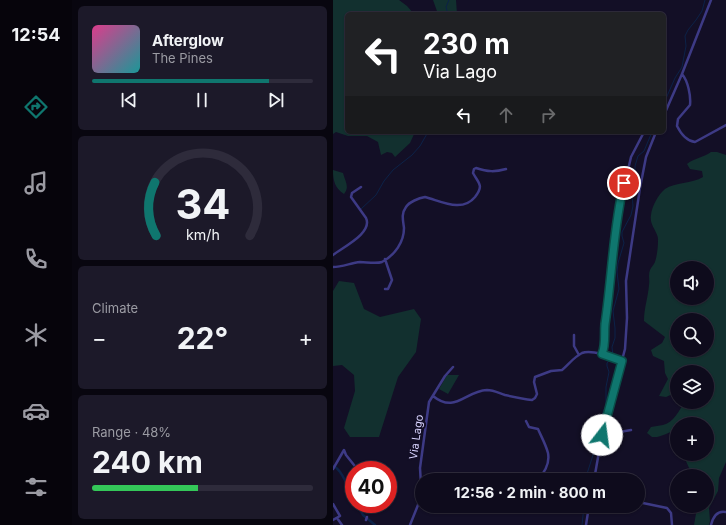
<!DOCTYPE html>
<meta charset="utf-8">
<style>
body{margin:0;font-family:Inter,sans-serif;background:#1c1929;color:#f1f3f6;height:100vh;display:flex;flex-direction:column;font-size:15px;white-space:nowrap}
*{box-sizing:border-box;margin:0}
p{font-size:13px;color:#9b9ba3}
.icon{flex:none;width:22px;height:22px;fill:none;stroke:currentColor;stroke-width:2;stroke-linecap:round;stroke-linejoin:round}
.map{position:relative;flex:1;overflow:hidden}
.panel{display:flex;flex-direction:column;gap:6px;padding:6px;background:#08060f;width:261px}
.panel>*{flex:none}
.top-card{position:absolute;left:12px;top:12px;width:321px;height:122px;border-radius:6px;box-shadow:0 1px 3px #0004,0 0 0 1px #2e2b3b;background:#202124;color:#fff;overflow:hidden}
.tools{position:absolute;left:337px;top:261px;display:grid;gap:8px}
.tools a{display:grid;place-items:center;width:44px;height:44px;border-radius:50%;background:#0e0b1c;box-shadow:0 1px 3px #0004,0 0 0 1px #2e2b3b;font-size:20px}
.speed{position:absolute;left:12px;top:461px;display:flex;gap:8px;font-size:20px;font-weight:700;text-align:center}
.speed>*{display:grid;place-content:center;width:52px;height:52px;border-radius:50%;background:#0e0b1c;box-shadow:0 1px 3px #0004,0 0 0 1px #2e2b3b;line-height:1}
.speed .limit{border:6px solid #d22;background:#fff;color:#111}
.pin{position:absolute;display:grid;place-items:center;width:34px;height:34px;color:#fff;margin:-17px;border:2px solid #fff;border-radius:50%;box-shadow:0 1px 4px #0007}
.me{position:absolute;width:44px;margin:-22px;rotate:15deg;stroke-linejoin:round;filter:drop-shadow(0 0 3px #0008)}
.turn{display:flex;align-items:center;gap:14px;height:84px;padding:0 12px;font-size:18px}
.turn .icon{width:52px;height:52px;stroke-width:2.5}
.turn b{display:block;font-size:28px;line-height:34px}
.lanes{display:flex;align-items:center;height:38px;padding:0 12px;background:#0003;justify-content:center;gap:20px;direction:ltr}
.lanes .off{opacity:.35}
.big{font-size:30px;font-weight:700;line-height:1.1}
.panel .tile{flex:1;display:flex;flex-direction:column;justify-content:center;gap:6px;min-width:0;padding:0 14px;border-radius:6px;background:#1c1929}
.panel .dial{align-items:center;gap:0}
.dial svg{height:104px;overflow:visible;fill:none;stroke:#2e2b3b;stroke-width:7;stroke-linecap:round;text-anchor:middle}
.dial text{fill:#f1f3f6;stroke:none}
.song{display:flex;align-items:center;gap:12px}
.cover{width:48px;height:48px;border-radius:6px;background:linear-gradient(135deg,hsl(330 70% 55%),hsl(180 70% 35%))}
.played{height:4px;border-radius:2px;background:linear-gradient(90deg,#0f766e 80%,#2e2b3b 80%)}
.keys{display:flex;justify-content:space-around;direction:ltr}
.heat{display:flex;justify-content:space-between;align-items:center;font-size:22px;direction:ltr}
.charge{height:6px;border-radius:3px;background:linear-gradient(90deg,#34c759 48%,#2e2b3b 0)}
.trip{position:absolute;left:82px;top:473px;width:230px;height:40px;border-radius:20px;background:#0e0b1c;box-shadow:0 1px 3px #0004,0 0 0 1px #2e2b3b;font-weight:700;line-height:40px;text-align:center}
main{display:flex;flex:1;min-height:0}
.dock{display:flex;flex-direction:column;width:72px;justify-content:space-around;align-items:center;background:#06040b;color:#9b9ba3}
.dock .icon{width:28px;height:28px}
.dock .selected{color:#0f766e}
.dock b{font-size:18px;color:#f1f3f6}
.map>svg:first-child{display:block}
.green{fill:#12302f;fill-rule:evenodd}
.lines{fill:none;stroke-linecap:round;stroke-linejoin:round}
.stream{stroke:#0c2248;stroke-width:1}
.canal{stroke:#0c2248;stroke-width:2.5}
.minor{stroke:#3d3a85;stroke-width:2.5}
.route-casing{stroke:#0a4d48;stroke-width:10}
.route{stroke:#0f766e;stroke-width:7}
.labels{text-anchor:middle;stroke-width:4;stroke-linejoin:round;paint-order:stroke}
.street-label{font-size:11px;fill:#d9d4ff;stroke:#130f26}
</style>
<main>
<nav class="dock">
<b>12:54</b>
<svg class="icon selected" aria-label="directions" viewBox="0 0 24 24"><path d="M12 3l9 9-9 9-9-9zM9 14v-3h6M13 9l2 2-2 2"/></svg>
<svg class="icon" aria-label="music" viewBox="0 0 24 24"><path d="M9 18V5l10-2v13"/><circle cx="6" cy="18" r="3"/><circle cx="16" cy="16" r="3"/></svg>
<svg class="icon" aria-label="phone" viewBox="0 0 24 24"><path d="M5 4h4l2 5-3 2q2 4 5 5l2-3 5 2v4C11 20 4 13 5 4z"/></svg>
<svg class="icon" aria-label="climate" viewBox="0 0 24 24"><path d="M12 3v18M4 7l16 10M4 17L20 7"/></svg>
<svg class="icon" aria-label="car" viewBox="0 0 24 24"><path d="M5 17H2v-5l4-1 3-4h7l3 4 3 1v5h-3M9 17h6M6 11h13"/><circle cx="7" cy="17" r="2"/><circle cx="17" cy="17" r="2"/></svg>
<svg class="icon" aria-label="filters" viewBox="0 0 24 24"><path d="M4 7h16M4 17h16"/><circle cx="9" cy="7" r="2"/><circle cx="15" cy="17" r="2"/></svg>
</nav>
<section class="panel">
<div class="tile">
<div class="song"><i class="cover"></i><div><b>Afterglow</b><p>The Pines</p></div></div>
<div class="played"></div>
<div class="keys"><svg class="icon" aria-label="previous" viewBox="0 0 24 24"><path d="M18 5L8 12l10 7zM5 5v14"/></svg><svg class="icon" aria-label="pause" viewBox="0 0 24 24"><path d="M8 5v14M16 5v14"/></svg><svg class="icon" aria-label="next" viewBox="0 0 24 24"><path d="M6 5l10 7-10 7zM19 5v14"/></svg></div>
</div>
<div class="tile dial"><svg viewBox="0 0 100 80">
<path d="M14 69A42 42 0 1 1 86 69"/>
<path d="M14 69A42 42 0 0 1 13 28" stroke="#0f766e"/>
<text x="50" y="56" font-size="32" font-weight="700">34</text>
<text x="50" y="72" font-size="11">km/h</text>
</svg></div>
<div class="tile"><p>Climate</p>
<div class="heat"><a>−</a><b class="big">22°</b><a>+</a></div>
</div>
<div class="tile"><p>Range · 48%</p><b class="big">240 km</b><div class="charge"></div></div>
</section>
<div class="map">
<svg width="393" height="525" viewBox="0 0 393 525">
<rect width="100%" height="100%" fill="#130f26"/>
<!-- green -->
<path class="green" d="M0,0H66L74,6L81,14H14V132H82L77,143L62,157L59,153L54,152L48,155L45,142L34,136H15L3,132L0,134Z
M100,0H123L124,14H105Z
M378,152H384L393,155V462L386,478L385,491L376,508L377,521L376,525H361L364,508L362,506H374V476H356L357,470L352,459L353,454H374V424H344V430C335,432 328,438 319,437L314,433L318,427C322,426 326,426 330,425C340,423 347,410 351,402H374V372H344V392L333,397L326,396L335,379L332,373L331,361L320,356L318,350L329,343L332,337L311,321C311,308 315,298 316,285C317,280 315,275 317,270C318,267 321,265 322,262C324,256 325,247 325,241C326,232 316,226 318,215C319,206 325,195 332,189C342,182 359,184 370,177L369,171L357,169L354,164C361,158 370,158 378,152ZM344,268H374V298H344ZM344,320H374V350H344Z
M0,170L10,173C12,181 17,187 11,194C2,188 0,181 0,170Z
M6,281L21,283L31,309L47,317L81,309L88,319L83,352L65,377L46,437H17L11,428L22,391L21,375L9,365L0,366V291Z
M114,375H126L115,394L106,389Z"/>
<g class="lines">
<!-- stream -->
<path class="stream" d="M115,14L113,7L116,0
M331,103L342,78L349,67L353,46L352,36L355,30L363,20L369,11L372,0
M28,209L43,195L51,181L60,170L79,155L87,146L95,132
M252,480L261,452L260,440L261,434L273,405V387L276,372L274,366V363L280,356L279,347L282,338V328L280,311L286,289L284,272L285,263L291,243L289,236V232L298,215L300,206L299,194L302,187V166L305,156L311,151L319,132
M249,525L251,506"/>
<!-- canal -->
<path class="canal" d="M0,466C9,469 16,490 21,499
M24,504L30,515L42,525"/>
<!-- minor -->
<path class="minor" d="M349,74C355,81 358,96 357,105L345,119L344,126C348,134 353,141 362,142L393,125
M331,115L349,74L378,0
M0,255C10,247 40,233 33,218L18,197L19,193L28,187
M0,267C9,267 18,263 27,262C33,262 43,264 49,262C62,255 71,242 71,228C70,220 68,214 73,207C76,202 86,198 92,197C108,201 129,213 142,197C151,185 146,184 140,173L141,169L143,168C155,172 162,172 173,169
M52,289H55L59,280L52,259
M241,335V346L246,355
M269,354L271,347V333L287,205L298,157L311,132
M100,396C122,414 132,391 154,390C160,390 166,393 172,395C181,397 190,399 199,400L202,398L204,394L201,382L202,377L218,371L229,370C236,364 241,357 249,353C258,349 280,357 289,361
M193,421L196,427L205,429C208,436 213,445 215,453C217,464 211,475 202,480
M269,435L298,430
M0,469L11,450L13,455L25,470
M261,480L269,435L292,349L294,318L293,281L307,188L313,157L323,132
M305,502L334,508L338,513L339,525
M0,504L7,516L0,520
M256,507L261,506
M4,518L9,525
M33,520L34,517
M77,525L85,505L88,485L87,468L96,402L112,376L120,367
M253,525L256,506
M378,525C380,517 384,510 393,512"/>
</g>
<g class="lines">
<!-- route casing -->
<g class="route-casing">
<path id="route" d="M269,435L289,361L269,354C273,345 271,334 272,324C279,277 280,229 291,183"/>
</g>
<!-- route -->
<use href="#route" class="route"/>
</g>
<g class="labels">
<!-- street labels -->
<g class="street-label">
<text transform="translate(83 437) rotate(-82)" y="4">Via Lago</text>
</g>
</g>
</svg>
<div class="tools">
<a><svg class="icon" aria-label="sound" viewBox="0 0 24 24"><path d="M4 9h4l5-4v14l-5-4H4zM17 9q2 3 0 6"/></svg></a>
<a><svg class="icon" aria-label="search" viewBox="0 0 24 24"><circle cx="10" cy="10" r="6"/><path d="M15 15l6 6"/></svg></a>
<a><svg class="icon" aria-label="layers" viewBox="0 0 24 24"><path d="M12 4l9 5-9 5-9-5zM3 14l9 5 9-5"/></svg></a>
<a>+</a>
<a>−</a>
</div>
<div class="speed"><div class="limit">40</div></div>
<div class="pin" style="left:291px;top:183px;background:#d93025"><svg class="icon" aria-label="arrive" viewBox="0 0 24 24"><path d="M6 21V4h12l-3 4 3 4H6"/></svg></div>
<svg class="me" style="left:269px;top:435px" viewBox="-20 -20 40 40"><circle r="19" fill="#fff"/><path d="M0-13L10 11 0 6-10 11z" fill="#0f766e"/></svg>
<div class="trip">12:56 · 2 min · 800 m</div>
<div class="top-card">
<div class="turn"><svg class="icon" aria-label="left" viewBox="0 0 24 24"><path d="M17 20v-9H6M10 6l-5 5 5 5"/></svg><div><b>230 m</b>Via Lago</div></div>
<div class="lanes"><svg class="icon" aria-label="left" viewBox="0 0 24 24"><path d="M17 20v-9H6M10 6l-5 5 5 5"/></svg><svg class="icon off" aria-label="ahead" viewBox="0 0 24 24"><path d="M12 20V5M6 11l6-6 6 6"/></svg><svg class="icon off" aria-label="right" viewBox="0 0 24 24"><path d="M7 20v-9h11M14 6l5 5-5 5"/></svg></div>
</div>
</div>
</main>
